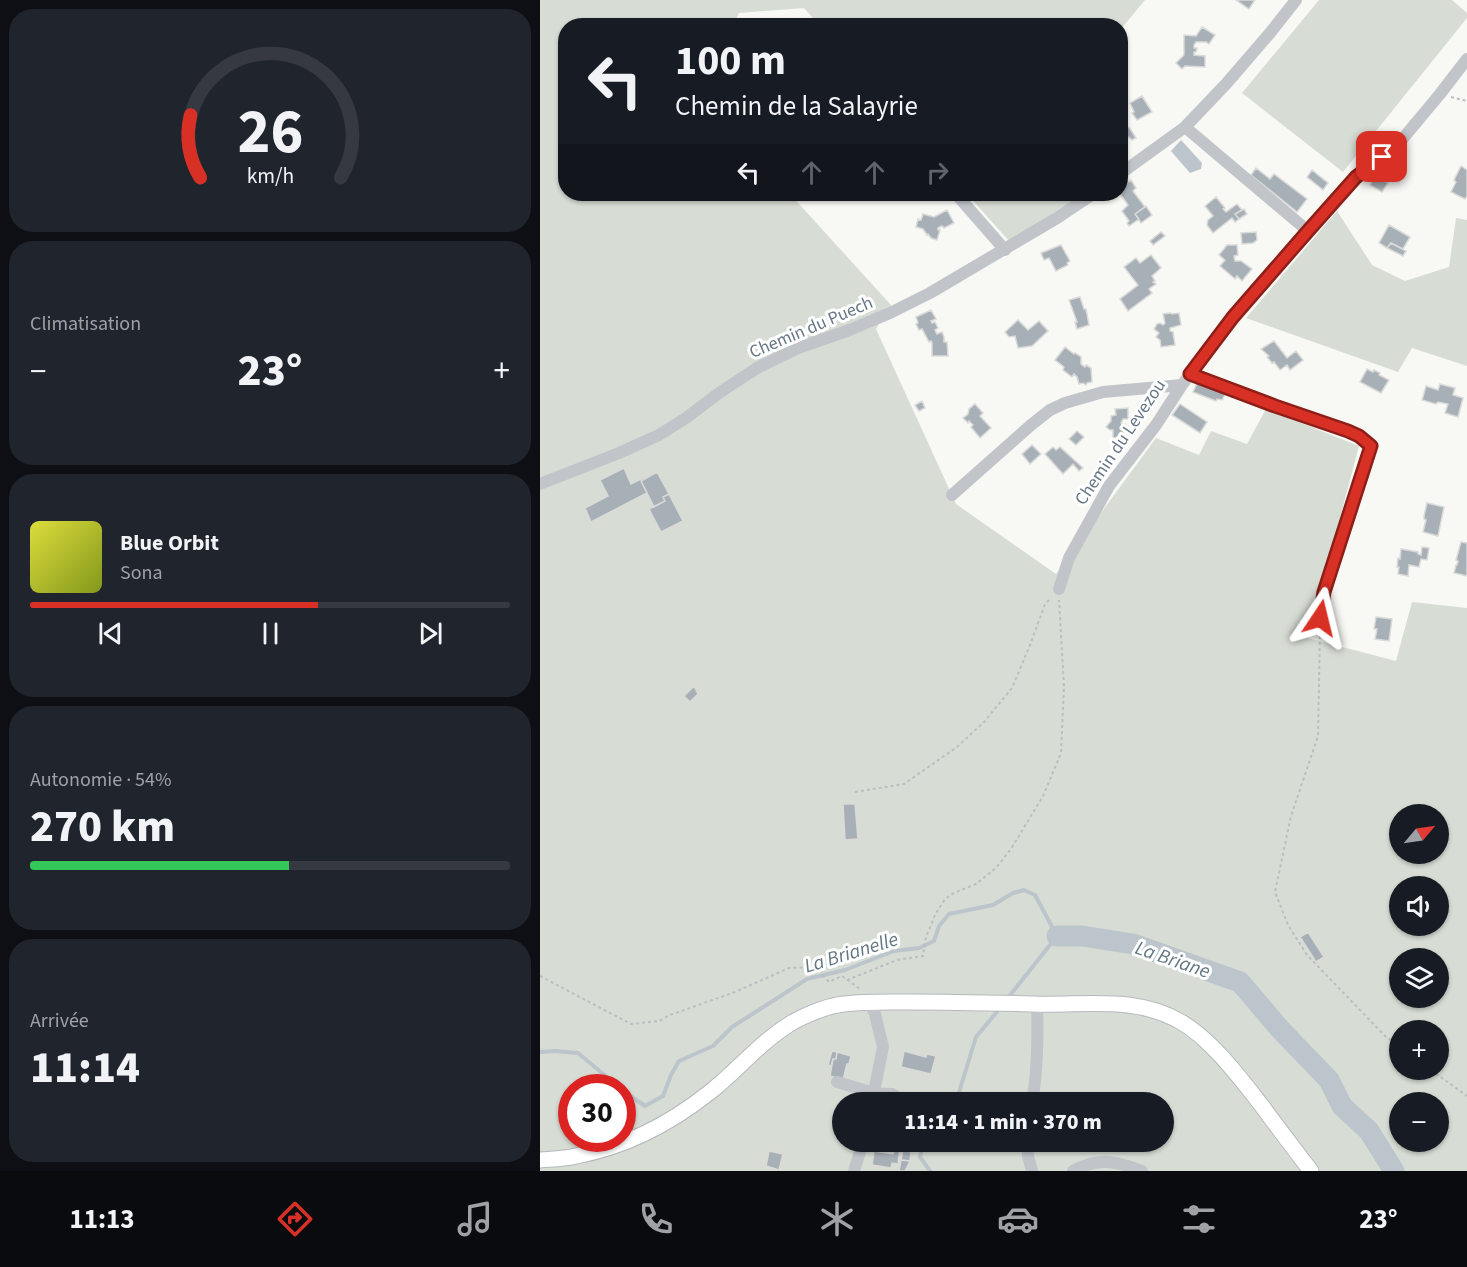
<!DOCTYPE html>
<html lang="fr">
<meta charset="utf-8">
<style>
body{margin:0;font-family:"Source Sans 3",sans-serif;background:#20242c;color:#f1f3f6;height:100vh;display:flex;flex-direction:column;font-size:22px;white-space:nowrap}
*{box-sizing:border-box;margin:0}
p{font-size:20px;color:#9ea1a6}
.icon{flex:none;width:33px;height:33px;fill:none;stroke:currentColor;stroke-width:2;stroke-linecap:round;stroke-linejoin:round}
.map{position:relative;flex:1;overflow:hidden}
.details{display:flex;flex-direction:column;gap:9px;padding:9px;background:#0d0f14;width:540px}
.details>*{flex:none}
.hud{position:absolute;left:18px;top:18px;width:570px;height:183px;border-radius:24px;box-shadow:0 2px 4px #0004;background:#171b24;color:#f1f3f6;overflow:hidden}
.needle{width:39px;rotate:61deg}
.fabs{position:absolute;left:849px;top:804px;display:grid;gap:12px}
.fabs a{display:grid;place-items:center;width:60px;height:60px;border-radius:50%;background:#171b24;box-shadow:0 2px 4px #0004;font-size:30px}
.speed{position:absolute;left:18px;top:1074px;display:flex;gap:12px;font-size:30px;font-weight:700;text-align:center}
.speed>*{display:grid;place-content:center;width:78px;height:78px;border-radius:50%;background:#171b24;box-shadow:0 2px 4px #0004;line-height:1}
.speed .limit{border:9px solid #d22;background:#fff;color:#111}
.pin{position:absolute;display:grid;place-items:center;width:51px;height:51px;color:#fff;margin:-26px;border-radius:12px;box-shadow:0 3px 9px #0006}
.me{position:absolute;width:66px;margin:-33px;rotate:10deg;stroke-linejoin:round;filter:drop-shadow(0 0 4px #0008)}
.turn{display:flex;align-items:center;gap:21px;height:126px;padding:0 18px;font-size:27px}
.turn .icon{width:78px;height:78px;stroke-width:2.5}
.turn b{display:block;font-size:42px;line-height:51px}
.lanes{display:flex;align-items:center;height:57px;padding:0 18px;background:#0003;justify-content:center;gap:30px;direction:ltr}
.lanes .off{opacity:.35}
.big{font-size:45px;font-weight:800;line-height:1.1}
.details .tile{flex:1;display:flex;flex-direction:column;justify-content:center;gap:9px;min-width:0;padding:0 21px;border-radius:24px;background:#20242c}
.details .dial{align-items:center;gap:0}
.dial svg{height:156px;overflow:visible;fill:none;stroke:#363941;stroke-width:7;stroke-linecap:round;text-anchor:middle}
.dial text{fill:#f1f3f6;stroke:none}
.song{display:flex;align-items:center;gap:18px}
.cover{width:72px;height:72px;border-radius:9px;background:linear-gradient(135deg,hsl(60 70% 55%),hsl(70 70% 35%))}
.played{height:6px;border-radius:3px;background:linear-gradient(90deg,#d93025 60%,#363941 60%)}
.keys{display:flex;justify-content:space-around;direction:ltr}
.heat{display:flex;justify-content:space-between;align-items:center;font-size:33px;direction:ltr}
.charge{height:9px;border-radius:4px;background:linear-gradient(90deg,#34c759 54%,#363941 0)}
.trip{position:absolute;left:292px;top:1092px;width:342px;height:60px;border-radius:30px;background:#171b24;box-shadow:0 2px 4px #0004;font-weight:800;line-height:60px;text-align:center}
.tabs{display:flex;height:96px;justify-content:space-around;align-items:center;background:#090b0e;color:#9ea1a6}
.tabs .icon{width:42px;height:42px}
.tabs .active{color:#d93025}
.tabs b{font-size:27px;color:#f1f3f6}
main{display:flex;flex:1;min-height:0}
.map>svg:first-child{display:block}
.green{fill:#d7ddd5;fill-rule:evenodd}
.water{fill:#bcc5cb}
.lines{fill:none;stroke-linecap:round;stroke-linejoin:round}
.stream{stroke:#bcc5cb;stroke-width:4}
.river{stroke:#bcc5cb;stroke-width:21}
.building{fill:#a8b0b7;stroke:#dadad8;stroke-width:1.5}
.major-casing{stroke:#b5b9bd;stroke-width:17}
.path{stroke:#bbbec1;stroke-width:2;stroke-dasharray:3 3;stroke-linecap:butt}
.minor{stroke:#c1c5c9;stroke-width:12}
.major{stroke:#fff;stroke-width:15}
.route-casing{stroke:#8d1f18;stroke-width:15}
.route{stroke:#d93025;stroke-width:10}
.labels{text-anchor:middle;stroke-width:6;stroke-linejoin:round;paint-order:stroke}
.street-label{font-size:18px;fill:#677786;stroke:#fff}
.water-label{font-size:20px;font-style:italic;fill:#637782;stroke:#fff}
</style>
<main>
<section class="details">
<div class="tile dial"><svg viewBox="0 0 100 80">
<path d="M14 69A42 42 0 1 1 86 69"/>
<path d="M14 69A42 42 0 0 1 9 37" stroke="#d93025"/>
<text x="50" y="56" font-size="32" font-weight="700">26</text>
<text x="50" y="72" font-size="11">km/h</text>
</svg></div>
<div class="tile"><p>Climatisation</p>
<div class="heat"><a>−</a><b class="big">23°</b><a>+</a></div>
</div>
<div class="tile">
<div class="song"><i class="cover"></i><div><b>Blue Orbit</b><p>Sona</p></div></div>
<div class="played"></div>
<div class="keys"><svg class="icon" aria-label="previous" viewBox="0 0 24 24"><path d="M18 5L8 12l10 7zM5 5v14"/></svg><svg class="icon" aria-label="pause" viewBox="0 0 24 24"><path d="M8 5v14M16 5v14"/></svg><svg class="icon" aria-label="next" viewBox="0 0 24 24"><path d="M6 5l10 7-10 7zM19 5v14"/></svg></div>
</div>
<div class="tile"><p>Autonomie · 54%</p><b class="big">270 km</b><div class="charge"></div></div>
<div class="tile"><p>Arrivée</p><b class="big">11:14</b></div>
</section>
<div class="map">
<svg width="927" height="1171" viewBox="0 0 927 1171">
<rect width="100%" height="100%" fill="#f8f8f5"/>
<!-- green -->
<path class="green" d="M0,0H605L581,29L580,26L279,25L264,8L199,13L193,25L26,26V194H250L351,305L336,329L416,504L516,574L616,438L659,455L671,431L707,444L726,409L819,446L768,638L856,661L872,602L927,608V1171H0ZM860,814H898V854H860ZM860,886H898V926H860ZM860,958H898V998H860ZM860,1030H898V1070H860ZM32,1088H82V1138H32ZM303,1102H624V1142H303ZM860,1102H898V1142H860Z
M779,0H912L927,13V18L803,172L702,93Z
M427,194H543L470,242Z
M797,211L832,265L865,281L909,267L916,218L927,220V366L872,348L858,372L706,318Z"/>
<!-- water -->
<path class="water" d="M641,140L662,163L661,169L650,173L631,151Z"/>
<g class="lines">
<!-- stream -->
<path class="stream" d="M0,1052L15,1051L38,1053L80,1088
M82,1090L105,1106L123,1096L131,1075L139,1061L173,1046L192,1027L267,979L305,970L354,951L379,948L394,941L399,926L409,914L453,905L473,893L484,890L495,895L517,936L467,999
M416,1102L436,1037L461,1007
M385,1142L383,1143L380,1157L390,1171"/>
<!-- river -->
<path class="river" d="M517,936H542L593,944L700,982L739,1028L789,1080L802,1106L829,1131L854,1171"/>
</g>
<!-- building -->
<path class="building" d="M696,0H715L709,9Z
M662,27L675,35L669,44L666,42H656L654,45V48H657L656,52H654V55L665,56V67L645,66L642,69L636,63L644,55V35L656,36Z
M602,96L612,112L597,120L592,113L594,112L590,103Z
M589,127L596,138L592,140L589,137L588,138L583,131Z
M921,166L927,170V196L925,199L911,192L916,182L914,180Z
M716,168L730,179L734,174L767,199L757,212L711,175Z
M772,170L788,183L783,190L767,177Z
M835,176L848,183L842,192L830,185Z
M591,180L596,188L593,191L605,207L595,214L599,219L589,226L587,223L589,221L582,211L588,205L580,194V187Z
M676,197L685,208L683,209L686,212L697,204L702,210L695,214L699,219L695,222L692,218L673,233L667,225L668,220L673,216L665,206Z
M606,206L612,215L601,223L595,214Z
M704,209L707,214L699,219L695,214Z
M407,210L414,223L404,228L402,226L398,228V230H400L397,240L391,238L388,234L387,235L383,229L376,227L378,219L381,220L383,214L394,217Z
M849,225L870,237L863,249L851,243L847,248L839,243Z
M621,232L625,236L613,245L610,241Z
M716,232L717,240L713,243L702,244L701,233Z
M851,243L866,251L863,256L847,248Z
M521,245L530,261L527,263L528,265L516,271L509,258L504,260L501,253Z
M687,245H697L698,255L694,256L695,261H701L712,269L702,281L697,276L695,279L680,266L685,260L679,255Z
M611,255L621,268L612,276L615,281L613,282L616,284L609,289L612,293L588,311L580,299L598,285L584,267L596,258L600,263Z
M540,297L544,309H546L549,325L537,329L535,322H537L529,300Z
M391,310L396,319L391,321L392,323L395,322L398,328L395,330L397,334L402,332L404,337V342H407L408,356H392V343L391,341L389,342L382,329L379,330L376,324L378,323L376,317Z
M630,313L632,314L639,313L641,325L630,328V331L633,332L635,345L621,347L620,340L616,337L619,333L614,329L617,324L620,323L623,325L625,323L623,314Z
M478,320L488,330L499,321L508,331L492,346L478,348L475,336L469,337L465,332Z
M734,341L747,358L756,351L763,360L750,370L747,365L740,370L734,362L732,363L727,357L729,356L721,349Z
M525,347L534,354L535,353L541,357V364L545,367L546,365L551,368L552,382L547,383L546,385L543,383L539,384L537,377L534,374L532,377L523,370L524,367L515,360Z
M827,369L833,372L834,370L840,373L839,375L849,380L841,393L820,382Z
M658,381L686,393L682,400L677,399L676,401L653,392Z
M900,384L915,388L913,395L923,398L918,417L905,413L908,404L898,402L896,404L882,400L886,386L898,390Z
M382,401L385,408L379,411L375,405Z
M435,404L443,413L440,416L451,428L440,438L431,427L433,425L429,421L428,423L423,418L428,414L429,409Z
M640,404L667,422L660,433L632,415Z
M588,408V419H583L581,423L583,425L585,424L588,427L584,432V437L573,438V430H570L566,427L571,421V416L576,415L575,409Z
M537,431L544,437L536,445L529,439Z
M492,445L501,454L490,464L482,454Z
M513,447L516,450L520,447L543,468L539,471L533,464L523,474L505,454Z
M84,468L91,484L117,471V472L101,481L107,493L51,522L45,508L68,496L60,480Z
M117,472L129,494L123,497L125,501L114,507L101,481Z
M129,494L143,521L121,532L109,509L125,501L123,497Z
M887,503L904,507L898,536L883,532L886,520L884,519V516Z
M921,542L927,543V576L914,573L916,565H917L918,561L916,560Z
M882,547L889,548L887,560L881,559L879,567L869,565L868,576L858,574L859,567H857L858,558L860,559L861,549L878,552V554L881,555Z
M836,617L852,619L849,641L835,639L837,629H834Z
M154,686L158,694L150,702L144,696Z
M303,804H315L318,839L305,840Z
M768,932L784,957L776,962L760,937Z
M292,1051L297,1052L296,1059H293L291,1066L288,1065Z
M364,1051L386,1057L387,1054L396,1056L391,1074L361,1067Z
M297,1052L311,1056L309,1064H307L303,1080L290,1076L293,1059H296Z
M350,1142H361L358,1164L352,1163L351,1168L332,1165L334,1151L353,1154L354,1148L351,1147Z
M363,1150L371,1152L370,1161L361,1160Z
M229,1151L243,1154L239,1170L226,1166Z
M361,1160L370,1161L365,1171H359Z"/>
<g class="lines">
<!-- major casing -->
<g class="major-casing">
<path id="major" d="M0,1160C12,1159 24,1159 36,1156C85,1147 131,1123 170,1092C198,1070 221,1041 253,1022C268,1014 286,1006 304,1004C326,1001 349,1002 372,1002C413,1002 453,1003 494,1004C544,1006 595,995 641,1022C671,1039 700,1078 722,1106C738,1128 755,1150 771,1171"/>
</g>
<!-- path -->
<path class="path" d="M911,97L927,101
M780,630L778,736L751,816L735,892L748,925L767,955L846,1037L860,1047
M315,792L364,784L417,747L444,722L472,688L490,645L505,604L511,598
M0,976L91,1024L119,1021L130,1015L195,992L249,968L281,967L282,974L289,982L302,976L320,989
M307,980L357,960L383,956L386,937L396,913L405,899L414,893L436,884L456,868L471,849L503,796L521,753L524,687L519,600
M891,1070L927,1096"/>
<!-- minor -->
<path class="minor" d="M645,127L768,231
M580,174L645,127L686,84L730,33L756,0
M416,194L465,250
M650,374L735,406L808,431L819,436L831,446L784,592L780,618
M0,484L79,453L119,435L146,418L179,393L217,368L258,348L307,331L350,313L390,293L517,218L553,194
M412,495L491,425L510,410L525,403L563,392L642,385
M519,589L529,558L569,486L616,425L642,385L693,317L816,177L855,148L900,94L927,59
M329,1002L335,1014L343,1047L332,1102
M297,1082L334,1093L352,1094L363,1101L364,1102
M492,1102C498,1070 498,1038 497,1004
M488,1142V1156L492,1171
M314,1171L323,1142
M533,1171C558,1157 576,1161 602,1171"/>
<!-- major -->
<use href="#major" class="major"/>
</g>
<g class="lines">
<!-- route casing -->
<g class="route-casing">
<path id="route" d="M780,618L784,592L831,446L819,436L808,431L735,406L650,374L693,317L768,231L816,177L842,157"/>
</g>
<!-- route -->
<use href="#route" class="route"/>
</g>
<g class="labels">
<!-- street labels -->
<g class="street-label">
<text transform="translate(271 327) rotate(-23)" y="6">Chemin du Puech</text>
<text transform="translate(580 442) rotate(-56)" y="6">Chemin du Levezou</text>
</g>
<!-- water labels -->
<g class="water-label">
<text transform="translate(311 952) rotate(-17)" y="7">La Brianelle</text>
<text transform="translate(633 959) rotate(19)" y="7">La Briane</text>
</g>
</g>
</svg>
<div class="fabs">
<a><svg class="needle" viewBox="-14 -14 28 28"><path d="M0-13l5 13h-10z" fill="#e53935"/><path d="M0 13l5-13h-10z" fill="#9ea1a6"/></svg></a>
<a><svg class="icon" aria-label="sound" viewBox="0 0 24 24"><path d="M4 9h4l5-4v14l-5-4H4zM17 9q2 3 0 6"/></svg></a>
<a><svg class="icon" aria-label="layers" viewBox="0 0 24 24"><path d="M12 4l9 5-9 5-9-5zM3 14l9 5 9-5"/></svg></a>
<a>+</a>
<a>−</a>
</div>
<div class="speed"><div class="limit">30</div></div>
<div class="pin" style="left:842px;top:157px;background:#d93025"><svg class="icon" aria-label="arrive" viewBox="0 0 24 24"><path d="M6 21V4h12l-3 4 3 4H6"/></svg></div>
<svg class="me" style="left:780px;top:618px" viewBox="-20 -20 40 40"><path d="M0-17L14 15 0 8-14 15z" fill="#d93025" stroke="#fff" stroke-width="4"/></svg>
<div class="trip">11:14 · 1 min · 370 m</div>
<div class="hud">
<div class="turn"><svg class="icon" aria-label="left" viewBox="0 0 24 24"><path d="M17 20v-9H6M10 6l-5 5 5 5"/></svg><div><b>100 m</b>Chemin de la Salayrie</div></div>
<div class="lanes"><svg class="icon" aria-label="left" viewBox="0 0 24 24"><path d="M17 20v-9H6M10 6l-5 5 5 5"/></svg><svg class="icon off" aria-label="ahead" viewBox="0 0 24 24"><path d="M12 20V5M6 11l6-6 6 6"/></svg><svg class="icon off" aria-label="ahead" viewBox="0 0 24 24"><path d="M12 20V5M6 11l6-6 6 6"/></svg><svg class="icon off" aria-label="right" viewBox="0 0 24 24"><path d="M7 20v-9h11M14 6l5 5-5 5"/></svg></div>
</div>
</div>
</main>
<nav class="tabs">
<b>11:13</b>
<svg class="icon active" aria-label="directions" viewBox="0 0 24 24"><path d="M12 3l9 9-9 9-9-9zM9 14v-3h6M13 9l2 2-2 2"/></svg>
<svg class="icon" aria-label="music" viewBox="0 0 24 24"><path d="M9 18V5l10-2v13"/><circle cx="6" cy="18" r="3"/><circle cx="16" cy="16" r="3"/></svg>
<svg class="icon" aria-label="phone" viewBox="0 0 24 24"><path d="M5 4h4l2 5-3 2q2 4 5 5l2-3 5 2v4C11 20 4 13 5 4z"/></svg>
<svg class="icon" aria-label="climate" viewBox="0 0 24 24"><path d="M12 3v18M4 7l16 10M4 17L20 7"/></svg>
<svg class="icon" aria-label="car" viewBox="0 0 24 24"><path d="M5 17H2v-5l4-1 3-4h7l3 4 3 1v5h-3M9 17h6M6 11h13"/><circle cx="7" cy="17" r="2"/><circle cx="17" cy="17" r="2"/></svg>
<svg class="icon" aria-label="filters" viewBox="0 0 24 24"><path d="M4 7h16M4 17h16"/><circle cx="9" cy="7" r="2"/><circle cx="15" cy="17" r="2"/></svg>
<b>23°</b>
</nav>
